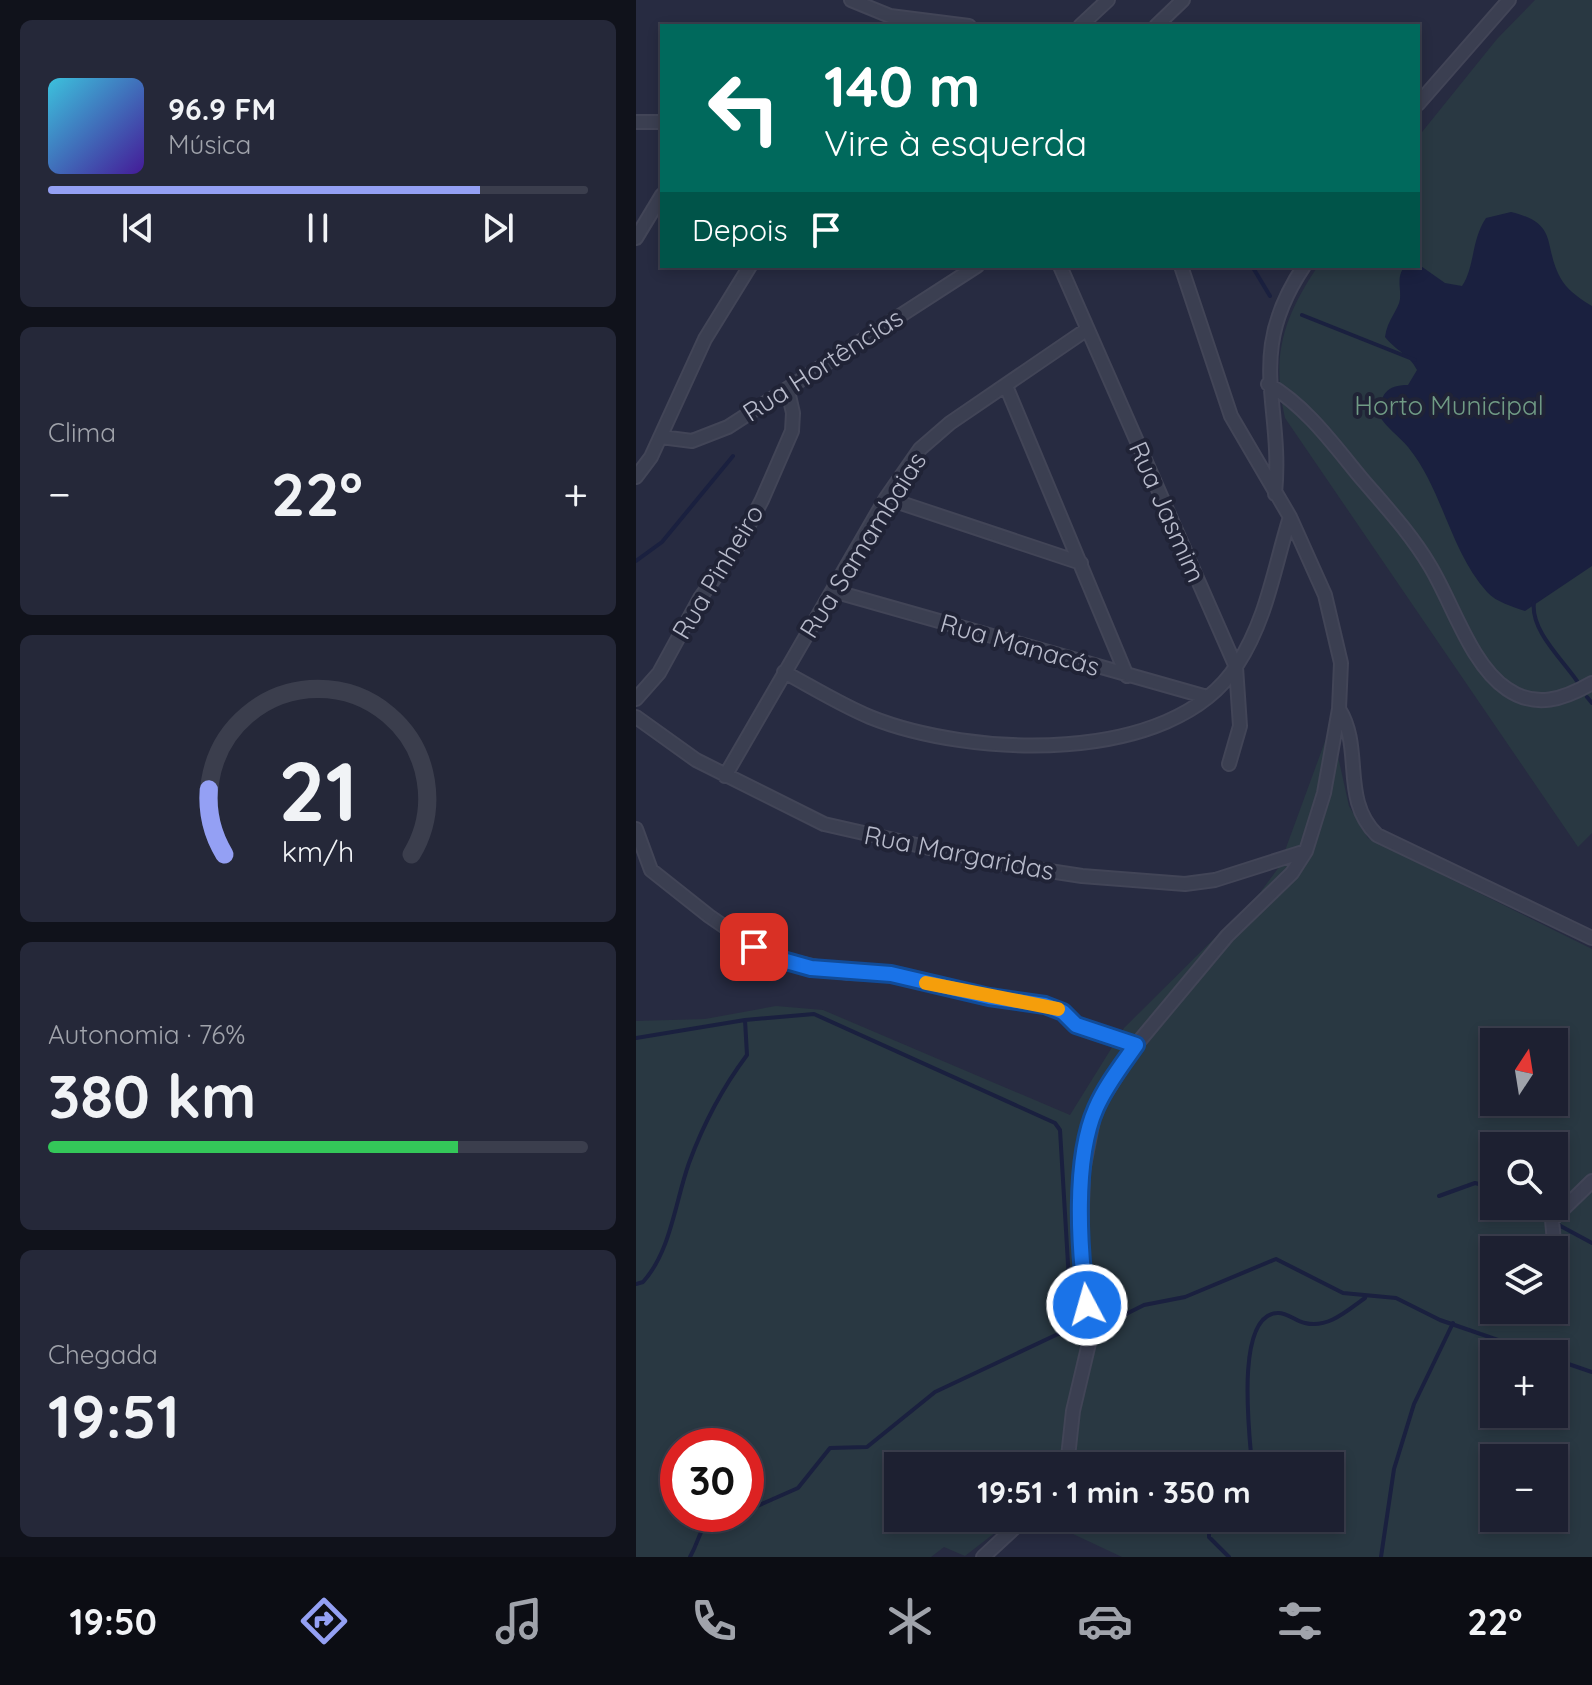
<!DOCTYPE html>
<html lang="pt">
<meta charset="utf-8">
<style>
body{margin:0;font-family:Quicksand,sans-serif;background:#252839;color:#f1f3f6;height:100vh;display:flex;flex-direction:column;font-size:30px;white-space:nowrap}
*{box-sizing:border-box;margin:0}
p{font-size:26px;color:#a0a3ab}
.icon{flex:none;width:44px;height:44px;fill:none;stroke:currentColor;stroke-width:2;stroke-linecap:round;stroke-linejoin:round}
.map{position:relative;flex:1;overflow:hidden}
.side{display:flex;flex-direction:column;gap:20px;padding:20px;background:#10121b;width:636px}
.side>*{flex:none}
.guide{position:absolute;left:24px;top:24px;width:760px;height:244px;border-radius:0px;box-shadow:0 4px 12px #0003,0 0 0 2px #3b3e4d;background:#00695c;color:#fff;overflow:hidden}
.needle{width:52px;rotate:12deg}
.tools{position:absolute;left:844px;top:1028px;display:grid;gap:16px}
.tools a{display:grid;place-items:center;width:88px;height:88px;border-radius:0px;background:#1d2031;box-shadow:0 4px 12px #0003,0 0 0 2px #3b3e4d;font-size:40px}
.speed{position:absolute;left:24px;top:1428px;display:flex;gap:16px;font-size:40px;font-weight:700;text-align:center}
.speed>*{display:grid;place-content:center;width:104px;height:104px;border-radius:50%;background:#1d2031;box-shadow:0 4px 12px #0003,0 0 0 2px #3b3e4d;line-height:1}
.speed .limit{border:12px solid #d22;background:#fff;color:#111}
.pin{position:absolute;display:grid;place-items:center;width:68px;height:68px;color:#fff;margin:-34px;border-radius:16px;box-shadow:0 4px 12px #0006}
.me{position:absolute;width:88px;margin:-44px;rotate:354deg;stroke-linejoin:round;filter:drop-shadow(0 0 6px #0008)}
.turn{display:flex;align-items:center;gap:28px;height:168px;padding:0 32px;font-size:36px}
.turn .icon{width:104px;height:104px;stroke-width:2.5}
.turn b{display:block;font-size:56px;line-height:68px}
.then{display:flex;align-items:center;height:76px;padding:0 32px;background:#0003;gap:16px;font-size:30px}
.big{font-size:60px;font-weight:800;line-height:1.1}
.side .widget{flex:1;display:flex;flex-direction:column;justify-content:center;gap:12px;min-width:0;padding:0 28px;border-radius:12px;background:#252839}
.side .dial{align-items:center;gap:0}
.dial svg{height:208px;overflow:visible;fill:none;stroke:#3b3e4d;stroke-width:7;stroke-linecap:round;text-anchor:middle}
.dial text{fill:#f1f3f6;stroke:none}
.song{display:flex;align-items:center;gap:24px}
.cover{width:96px;height:96px;border-radius:12px;background:linear-gradient(135deg,hsl(190 70% 55%),hsl(260 70% 35%))}
.played{height:8px;border-radius:4px;background:linear-gradient(90deg,#94a0f4 80%,#3b3e4d 80%)}
.keys{display:flex;justify-content:space-around;direction:ltr}
.heat{display:flex;justify-content:space-between;align-items:center;font-size:44px;direction:ltr}
.charge{height:12px;border-radius:6px;background:linear-gradient(90deg,#34c759 76%,#3b3e4d 0)}
.trip{position:absolute;left:248px;top:1452px;width:460px;height:80px;border-radius:0px;background:#1d2031;box-shadow:0 4px 12px #0003,0 0 0 2px #3b3e4d;font-weight:800;line-height:80px;text-align:center}
.tabs{display:flex;height:128px;justify-content:space-around;align-items:center;background:#0c0d14;color:#a0a3ab}
.tabs .icon{width:56px;height:56px}
.tabs .current{color:#94a0f4}
.tabs b{font-size:36px;color:#f1f3f6}
main{display:flex;flex:1;min-height:0}
.map>svg:first-child{display:block}
.green{fill:#293842;fill-rule:evenodd}
.water{fill:#1a203f}
.lines{fill:none;stroke-linecap:round;stroke-linejoin:round}
.stream{stroke:#1a203f;stroke-width:4}
.street-casing{stroke:#424557;stroke-width:16}
.street{stroke:#3b3f51;stroke-width:12}
.route-casing{stroke:#114b97;stroke-width:20}
.route{stroke:#1a73e8;stroke-width:14}
.slow{stroke:#f59e0b;stroke-width:14}
.labels{text-anchor:middle;stroke-width:8;stroke-linejoin:round;paint-order:stroke}
.street-label{font-size:26px;fill:#b8bbcb;stroke:#202336}
.park-label{font-size:26px;fill:#709b85;stroke:#202336}
</style>
<main>
<section class="side">
<div class="widget">
<div class="song"><i class="cover"></i><div><b>96.9 FM</b><p>Música</p></div></div>
<div class="played"></div>
<div class="keys"><svg class="icon" aria-label="previous" viewBox="0 0 24 24"><path d="M18 5L8 12l10 7zM5 5v14"/></svg><svg class="icon" aria-label="pause" viewBox="0 0 24 24"><path d="M8 5v14M16 5v14"/></svg><svg class="icon" aria-label="next" viewBox="0 0 24 24"><path d="M6 5l10 7-10 7zM19 5v14"/></svg></div>
</div>
<div class="widget"><p>Clima</p>
<div class="heat"><a>−</a><b class="big">22°</b><a>+</a></div>
</div>
<div class="widget dial"><svg viewBox="0 0 100 80">
<path d="M14 69A42 42 0 1 1 86 69"/>
<path d="M14 69A42 42 0 0 1 8 44" stroke="#94a0f4"/>
<text x="50" y="56" font-size="32" font-weight="700">21</text>
<text x="50" y="72" font-size="11">km/h</text>
</svg></div>
<div class="widget"><p>Autonomia · 76%</p><b class="big">380 km</b><div class="charge"></div></div>
<div class="widget"><p>Chegada</p><b class="big">19:51</b></div>
</section>
<div class="map">
<svg width="956" height="1557" viewBox="0 0 956 1557">
<rect width="100%" height="100%" fill="#272b41"/>
<!-- green -->
<path class="green" d="M899,0H956V833L942,847L649,418C635,356 647,318 682,266H782V137L861,39Z
M695,725L713,806L732,838L956,949V1557H486L403,1518H694V1466H262V1518H378L329,1556L308,1547L295,1557H0V1021L69,1019L140,1006L187,1010L434,1115L488,1028L623,894L643,867ZM858,1042H918V1102H858ZM858,1146H918V1206H858ZM858,1250H918V1310H858ZM858,1354H918V1414H858ZM42,1446H110V1514H42ZM858,1458H918V1518H858Z"/>
<!-- water -->
<path class="water" d="M875,212C926,224 905,248 927,282C934,292 946,300 956,306V566L889,611C877,607 860,602 851,592C814,551 807,490 772,447C762,435 751,429 743,415C745,394 750,385 772,385L781,370C773,354 760,351 749,337C751,320 763,309 764,299C765,286 760,277 769,266L782,264L809,283L826,286C839,267 835,240 850,218Z"/>
<g class="lines">
<!-- stream -->
<path class="stream" d="M616,266L634,296
M666,315L779,360
M0,561L26,542L97,456
M898,602C894,630 926,659 941,681
M951,697L956,703
M0,1038L109,1020L178,1014L419,1123L424,1130L434,1297L443,1328L422,1334L299,1392L231,1447L194,1448L162,1488L110,1511
M803,1196L839,1183L858,1188
M888,1206L909,1218
M919,1223L956,1243
M0,1284L7,1282C35,1251 39,1202 53,1163C67,1125 87,1087 111,1055L109,1020
M470,1324L508,1305L549,1297L640,1259L707,1293L760,1298L804,1320L903,1354
M918,1359L956,1372
M616,1466C614,1438 598,1316 641,1313C651,1312 659,1321 669,1323C692,1329 712,1310 729,1298
M573,1518V1537L593,1557
M54,1557C69,1530 60,1521 96,1514
M745,1557L758,1469L778,1404L817,1323"/>
<!-- street casing -->
<g class="street-casing">
<path id="street" d="M215,0L254,16L333,26
M444,26L472,0
M520,26L547,0
M782,104L873,0
M0,122H26
M0,238L26,195
M424,266L600,667L604,726L593,764
M632,384C671,407 697,444 726,479C750,507 775,534 794,566C817,604 835,665 871,689C900,709 928,699 956,683
M370,386L491,676
M25,437L56,441L92,427L341,266
M0,477L15,457L69,339L114,266
M639,494C648,402 608,356 668,266
M250,498L445,563
M197,591L571,697
M148,672C176,687 205,705 234,717C333,757 536,767 601,665C631,619 638,568 654,517
M0,699L23,673L64,598L102,546L126,500L156,431L157,413L152,391
M703,709C728,749 704,799 741,835L956,938
M0,717L60,760L188,824L355,862L446,876L549,884L579,880L670,851
M89,776L250,498L284,449L314,423L450,330
M0,829L15,870L73,916L118,947L143,959L211,973L255,974L353,997L409,1005L427,1012L440,1025L500,1045
M918,1242L916,1220L956,1181
M431,1466L437,1411L454,1339L445,1240L447,1171L459,1110L500,1045L591,936L656,873L670,851L688,793L703,709L705,663L689,595L654,517L595,416L545,266
M347,1557L389,1518"/>
</g>
<!-- street -->
<use href="#street" class="street"/>
</g>
<g class="lines">
<!-- route casing -->
<g class="route-casing">
<path id="route" d="M118,947L143,959L175,968L255,974L353,997L409,1005L427,1012L440,1025L500,1045C486,1065 470,1085 460,1108C437,1160 443,1250 451,1305"/>
</g>
<!-- route -->
<use href="#route" class="route"/>
<!-- slow -->
<path class="slow" d="M290,983L422,1009"/>
</g>
<g class="labels">
<!-- street labels -->
<g class="street-label">
<text transform="translate(187 365) rotate(-33)" y="9">Rua Hortências</text>
<text transform="translate(531 512) rotate(66)" y="9">Rua Jasmim</text>
<text transform="translate(227 545) rotate(-58)" y="9">Rua Samambaias</text>
<text transform="translate(82 572) rotate(-59)" y="9">Rua Pinheiro</text>
<text transform="translate(384 645) rotate(16)" y="9">Rua Manacás</text>
<text transform="translate(323 853) rotate(11)" y="9">Rua Margaridas</text>
</g>
<!-- park labels -->
<g class="park-label">
<text x="813" y="415">Horto Municipal</text>
</g>
</g>
</svg>
<div class="tools">
<a><svg class="needle" viewBox="-14 -14 28 28"><path d="M0-13l5 13h-10z" fill="#e53935"/><path d="M0 13l5-13h-10z" fill="#a0a3ab"/></svg></a>
<a><svg class="icon" aria-label="search" viewBox="0 0 24 24"><circle cx="10" cy="10" r="6"/><path d="M15 15l6 6"/></svg></a>
<a><svg class="icon" aria-label="layers" viewBox="0 0 24 24"><path d="M12 4l9 5-9 5-9-5zM3 14l9 5 9-5"/></svg></a>
<a>+</a>
<a>−</a>
</div>
<div class="speed"><div class="limit">30</div></div>
<div class="pin" style="left:118px;top:947px;background:#d93025"><svg class="icon" aria-label="arrive" viewBox="0 0 24 24"><path d="M6 21V4h12l-3 4 3 4H6"/></svg></div>
<svg class="me" style="left:451px;top:1305px" viewBox="-20 -20 40 40"><circle r="17" fill="#1a73e8" stroke="#fff" stroke-width="3"/><path d="M0-11L8 9 0 5-8 9z" fill="#fff"/></svg>
<div class="trip">19:51 · 1 min · 350 m</div>
<div class="guide">
<div class="turn"><svg class="icon" aria-label="left" viewBox="0 0 24 24"><path d="M17 20v-9H6M10 6l-5 5 5 5"/></svg><div><b>140 m</b>Vire à esquerda</div></div>
<div class="then">Depois<svg class="icon" aria-label="arrive" viewBox="0 0 24 24"><path d="M6 21V4h12l-3 4 3 4H6"/></svg></div>
</div>
</div>
</main>
<nav class="tabs">
<b>19:50</b>
<svg class="icon current" aria-label="directions" viewBox="0 0 24 24"><path d="M12 3l9 9-9 9-9-9zM9 14v-3h6M13 9l2 2-2 2"/></svg>
<svg class="icon" aria-label="music" viewBox="0 0 24 24"><path d="M9 18V5l10-2v13"/><circle cx="6" cy="18" r="3"/><circle cx="16" cy="16" r="3"/></svg>
<svg class="icon" aria-label="phone" viewBox="0 0 24 24"><path d="M5 4h4l2 5-3 2q2 4 5 5l2-3 5 2v4C11 20 4 13 5 4z"/></svg>
<svg class="icon" aria-label="climate" viewBox="0 0 24 24"><path d="M12 3v18M4 7l16 10M4 17L20 7"/></svg>
<svg class="icon" aria-label="car" viewBox="0 0 24 24"><path d="M5 17H2v-5l4-1 3-4h7l3 4 3 1v5h-3M9 17h6M6 11h13"/><circle cx="7" cy="17" r="2"/><circle cx="17" cy="17" r="2"/></svg>
<svg class="icon" aria-label="filters" viewBox="0 0 24 24"><path d="M4 7h16M4 17h16"/><circle cx="9" cy="7" r="2"/><circle cx="15" cy="17" r="2"/></svg>
<b>22°</b>
</nav>
